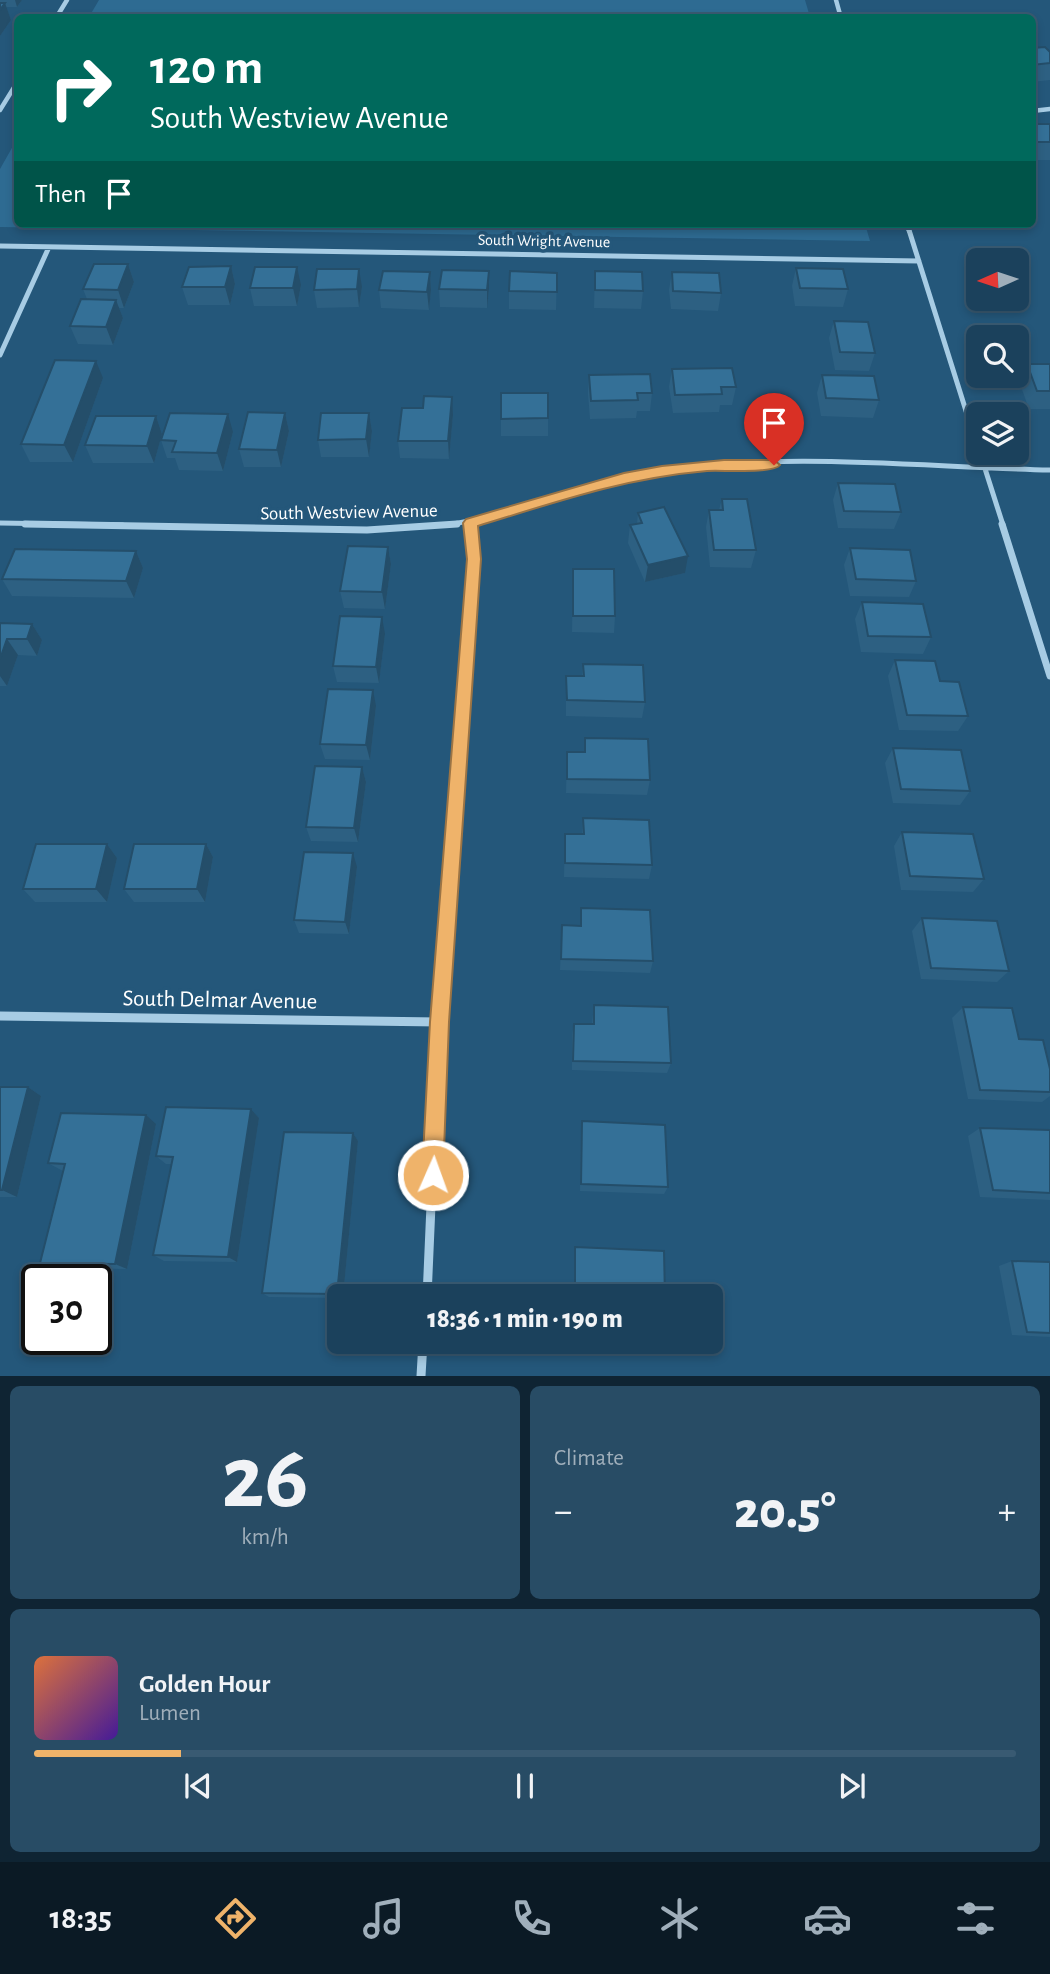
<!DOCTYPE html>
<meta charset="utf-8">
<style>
body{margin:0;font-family:"Alegreya Sans",sans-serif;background:#284c65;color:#f1f3f6;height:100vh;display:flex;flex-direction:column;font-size:26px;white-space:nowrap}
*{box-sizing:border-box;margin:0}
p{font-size:23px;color:#a0afbb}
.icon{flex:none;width:38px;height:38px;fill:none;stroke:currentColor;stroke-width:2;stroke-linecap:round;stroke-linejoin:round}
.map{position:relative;height:1376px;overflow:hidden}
.panel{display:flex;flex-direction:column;gap:10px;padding:10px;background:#0f2433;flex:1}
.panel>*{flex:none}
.top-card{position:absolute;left:14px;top:14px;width:1022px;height:214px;border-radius:10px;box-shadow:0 4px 10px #0003,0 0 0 2px #395a72;background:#00695c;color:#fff;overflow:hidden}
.needle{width:46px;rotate:267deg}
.fabs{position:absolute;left:966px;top:248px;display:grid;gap:14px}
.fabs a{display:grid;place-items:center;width:63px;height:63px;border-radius:10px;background:#1b415c;box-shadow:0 4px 10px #0003,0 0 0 2px #395a72;font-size:35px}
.speed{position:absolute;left:21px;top:1264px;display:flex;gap:14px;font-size:35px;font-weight:700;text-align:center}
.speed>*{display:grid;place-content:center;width:91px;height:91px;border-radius:50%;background:#1b415c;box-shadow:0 4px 10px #0003,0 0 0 2px #395a72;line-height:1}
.speed .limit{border:4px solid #111;border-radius:10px;background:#fff;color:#111}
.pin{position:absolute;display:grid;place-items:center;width:60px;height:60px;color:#fff;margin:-72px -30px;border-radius:50% 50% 50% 0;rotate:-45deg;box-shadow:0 0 7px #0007}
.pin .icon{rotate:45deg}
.me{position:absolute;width:77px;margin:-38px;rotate:2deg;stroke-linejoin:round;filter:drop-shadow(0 0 5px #0008)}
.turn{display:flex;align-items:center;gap:24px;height:147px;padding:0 21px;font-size:32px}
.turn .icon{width:91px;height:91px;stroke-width:2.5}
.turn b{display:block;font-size:49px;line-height:60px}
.then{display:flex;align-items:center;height:66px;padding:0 21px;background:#0003;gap:14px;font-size:26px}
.big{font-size:52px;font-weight:800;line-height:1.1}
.panel .widget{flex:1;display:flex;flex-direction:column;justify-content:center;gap:10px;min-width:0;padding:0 24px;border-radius:10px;background:#284c65}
.panel .dial{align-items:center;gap:0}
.dial b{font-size:91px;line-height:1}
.song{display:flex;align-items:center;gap:21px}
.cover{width:84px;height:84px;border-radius:10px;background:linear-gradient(135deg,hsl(20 70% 55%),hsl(260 70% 35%))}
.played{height:7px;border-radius:4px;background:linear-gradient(90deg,#efb36a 15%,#395a72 15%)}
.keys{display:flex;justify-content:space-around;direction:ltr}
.heat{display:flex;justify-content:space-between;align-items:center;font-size:38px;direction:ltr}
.panel .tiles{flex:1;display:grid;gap:10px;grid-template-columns:1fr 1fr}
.widget:last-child{grid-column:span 2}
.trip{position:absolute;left:327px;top:1284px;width:396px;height:70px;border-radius:10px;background:#1b415c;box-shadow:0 4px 10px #0003,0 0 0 2px #395a72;font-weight:800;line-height:70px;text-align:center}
.tabs{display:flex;height:112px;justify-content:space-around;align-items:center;background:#0b1a25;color:#a0afbb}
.tabs .icon{width:49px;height:49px}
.tabs .current{color:#efb36a}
.tabs b{font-size:32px;color:#f1f3f6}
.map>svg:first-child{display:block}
.green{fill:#2e6b92}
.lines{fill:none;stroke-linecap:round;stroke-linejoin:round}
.street-far3{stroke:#a7cce4;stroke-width:4.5}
.street-far2{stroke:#a7cce4;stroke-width:5}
.street-far1{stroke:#a7cce4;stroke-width:7}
.street{stroke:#a7cce4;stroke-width:9}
.wall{fill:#2d6082}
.shaded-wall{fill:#244e6a}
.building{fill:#347097;stroke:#244e6a;stroke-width:2}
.route{fill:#efb36a;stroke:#9b7445;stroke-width:2}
.labels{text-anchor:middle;stroke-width:7;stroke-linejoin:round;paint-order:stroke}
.far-street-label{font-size:16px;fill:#fff;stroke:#24577a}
.street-label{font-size:19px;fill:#fff;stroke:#24577a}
.near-street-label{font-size:23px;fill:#fff;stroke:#24577a}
</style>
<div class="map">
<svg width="1050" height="1376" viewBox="0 0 1050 1376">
<rect width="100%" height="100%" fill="#24577a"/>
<!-- green -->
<path class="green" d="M99,0H805L810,17H89Z
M17,139L18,224H865L870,241L0,227V169Z"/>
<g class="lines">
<!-- street-far3 -->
<path class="street-far3" d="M836,0L841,18
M56,18L67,0
M0,110L18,81
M1032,111L1050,109
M907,224L909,231"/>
<!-- street-far2 -->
<path class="street-far2" d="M909,230L978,449
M0,246L919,261
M0,355L49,247
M980,453L1003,525
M0,523L123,525
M445,525C519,515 588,480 662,470C790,452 922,467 1050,470"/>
<!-- street-far1 -->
<path class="street-far1" d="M25,524L367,530L457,524
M1002,524L1050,676
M448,900L474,559L471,524"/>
<!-- street -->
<path class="street" d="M0,1016L439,1022
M427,1297L439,1022L448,898
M421,1376L423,1342"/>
</g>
<!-- wall -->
<path class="wall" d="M0,0H22L17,7H6L11,20L0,36Z
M1032,48L1050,52V80L1032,82Z
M1032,124H1050V160H1032Z
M128,264L134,282L124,308H119L123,318L113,345L78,344L70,326L87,299L83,289Z
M231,266L235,284L230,305H188L182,287Z
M796,268L848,289L843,307L795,306L792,286Z
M489,271V289L487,308L440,307L439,289Z
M595,271L643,291L641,309L594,308Z
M430,272L431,290L429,310L381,308L379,290Z
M672,272L721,293L718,311L671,309L669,290Z
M557,273L556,310L509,309V291Z
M301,285L297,306H254L250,288Z
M362,287L359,307L317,308L314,290Z
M834,321L875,353L869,371L835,370L829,338Z
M1027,364H1050V409H1029L1019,381Z
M672,369L736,387L732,405H720L719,412L673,413L669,387Z
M589,375L652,393L650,411H637L636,418L590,419L588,393Z
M822,375L879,400L873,418L821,416L817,393Z
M103,378L73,462H30L21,444Z
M285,413L289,431L281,467H244L239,449Z
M369,413L372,431L369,457H321L318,440Z
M453,415L449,459L400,458L398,441Z
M156,416L162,434L154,463H93L85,445Z
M548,418V436H501V419Z
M233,432L223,471L179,470L175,458H167L161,440Z
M838,483L901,512L894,529L838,528L833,500Z
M722,499L756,550L751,568L710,567L706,527L709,510H719Z
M638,513L685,573L645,582L628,543L630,525L637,524Z
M388,547L391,564L385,609L344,608L340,591Z
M850,548L916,581L909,597L850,596L844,565Z
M136,551L143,568L134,598L12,596L2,579Z
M573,569L615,616L614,633L572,632Z
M862,602L931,637L923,654L861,652L855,619Z
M0,623L32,624L42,640L37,656L18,655L7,686H0Z
M385,634L379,683L337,682L333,666Z
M895,660L968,716L958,731L899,730L888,676Z
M583,664L645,702L642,718L566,716V676H582Z
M376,706L370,760L325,759L320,744Z
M585,738L650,780L647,795L566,793L567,752H584Z
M893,748L970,791L960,805L893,803L885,763Z
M362,767L366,782L358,842L311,841L306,827Z
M583,818L652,865L649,879L564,877L565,834H582Z
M902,832L984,879L973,892L901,890L894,846Z
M107,844L117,858L107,902H35L23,889Z
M206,844L213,857L205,902H134L124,889Z
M357,867L349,934L299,933L294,920Z
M581,908L653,961L650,973L560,970L562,925L580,926Z
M922,918L1009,971L997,982L921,979L912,931Z
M594,1005L671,1063L667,1073L572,1070V1034L574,1024H592Z
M963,1007L1019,1039L1050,1069V1096L1042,1102L968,1099L952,1018Z
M0,1087H28L41,1096L17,1197H0Z
M251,1109L259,1118L237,1262L164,1261L153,1255L172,1164H166L156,1156Z
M582,1121L668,1187L664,1194L580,1191L581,1130Z
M156,1124L127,1269L54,1268L40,1263L63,1171L48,1163Z
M980,1128L1050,1130V1200L980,1197L968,1136Z
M353,1133L358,1141L343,1297H340V1298L269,1297L262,1293Z
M575,1247L665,1297H574V1252Z
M1012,1261L1050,1262V1337L1012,1335L999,1266Z"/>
<!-- shaded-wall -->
<path class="shaded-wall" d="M15,0H22L17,7Z
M5,3L11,20L0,36V10Z
M128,264L134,282L124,308L118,290Z
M231,266L235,284L230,305L225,287Z
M297,267L301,285L297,306L293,288Z
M359,269L362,287L359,307L357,289Z
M489,271V289L487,308V290Z
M430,272L431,290L429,310L427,292Z
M116,300L123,318L113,345L106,327Z
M96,361L103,378L73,462L64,445Z
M452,397L453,415L449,459L448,441Z
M285,413L289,431L281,467L277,450Z
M369,413L372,431L369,457L366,439Z
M228,414L233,432L223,471L217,453Z
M156,416L162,434L154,463L147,446Z
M388,547L391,564L385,609L382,592Z
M136,551L143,568L134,598L126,581Z
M688,556L685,573L645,582L648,565Z
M382,617L385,634L379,683L376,667Z
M32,624L42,640L37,656L27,639Z
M7,639L18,655L7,686L0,676V659Z
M373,690L376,706L370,760L366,745Z
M362,767L366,782L358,842L354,828Z
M107,844L117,858L107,902L96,889Z
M206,844L213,857L205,902L197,889Z
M353,853L357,867L349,934L345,922Z
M28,1087L41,1096L17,1197L2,1190Z
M251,1109L259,1118L237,1262L228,1257Z
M146,1115L156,1124L127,1269L115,1264Z
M353,1133L358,1141L343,1297H341L337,1294Z"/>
<!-- building -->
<path class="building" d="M0,3H5L0,10Z
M1045,47L1050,52V63L1032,65V48Z
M1032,124H1050V142H1032Z
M94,264H128L118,290L83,289Z
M231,266L225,287H182L189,267Z
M255,267H297L293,288H250Z
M796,268L843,269L848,289L800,288Z
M317,269H359L357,289L314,290Z
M442,270L489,271L487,290L439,289Z
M383,271L430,272L427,292L379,290Z
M510,271L557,273V292L509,291Z
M595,271L642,272L643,291L595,290Z
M672,272L719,273L721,293L673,291Z
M81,299L116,300L106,327L70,326Z
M834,321L868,322L875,353L840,352Z
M55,360L96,361L64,445L21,444Z
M1027,364H1050V391H1037Z
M732,368L736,387H721L722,394L675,395L672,369Z
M650,374L652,393H637L638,400L591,401L589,375Z
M822,375L874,376L879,400L826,398Z
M501,393H548V418L501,419Z
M424,396L452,397L448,441H398L402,408H423Z
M248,412L285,413L277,450L239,449Z
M170,413L228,414L217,453L172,452L176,441L161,440Z
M321,413H369L366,439L318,440Z
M96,416H156L147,446L85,445Z
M838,483L895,484L901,512L844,511Z
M722,499H747L756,550H714L709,510H723Z
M664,507L688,556L648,565L630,525L642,523L638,513Z
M348,546L388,547L382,592L340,591Z
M850,548L910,550L916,581L856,579Z
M15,549L136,551L126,581L2,579Z
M573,569H614L615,616H573Z
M862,602L923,604L931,637L868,636Z
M340,616L382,617L376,667L333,666Z
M0,623L32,624L27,639H7L0,659Z
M895,660L935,661L940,681L959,682L968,716L907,715Z
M583,664L643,665L645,702L567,700L566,676H584Z
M328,689L373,690L366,745L320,744Z
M585,738L648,739L650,780L567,779V752H585Z
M893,748L961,750L970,791L901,789Z
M315,766L362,767L354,828L306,827Z
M583,818L649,820L652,865L565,863V834H584Z
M902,832L973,834L984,879L910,876Z
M36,844H107L96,889H23Z
M134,844H206L197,889H124Z
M304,852L353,853L345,922L294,920Z
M581,908L650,910L653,961L561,959L562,925L581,926Z
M922,918L997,921L1009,971L931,968Z
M594,1005L668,1007L671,1063L573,1061L574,1024H594Z
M963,1007L1012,1008L1019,1039L1043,1040L1050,1069V1092L980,1090Z
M0,1087H28L2,1190H0Z
M166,1107L251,1109L228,1257L153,1255L173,1157L156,1156Z
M61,1113L146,1115L115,1264L40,1263L65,1164L48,1163Z
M582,1121L665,1125L668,1187L581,1184Z
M980,1128L1050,1130V1193L993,1190Z
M284,1132L353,1133L337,1294L262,1293Z
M575,1247L664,1251L665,1297H575Z
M1012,1261L1050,1262V1333L1027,1332Z"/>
<!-- route -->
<path class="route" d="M724,460H774L780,465C773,474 722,470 707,471C625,478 556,502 478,526L481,559L449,1022L443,1175L440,1182L433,1185L425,1182L422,1175L430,1022L467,559L463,523L466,519L624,473L662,466Z"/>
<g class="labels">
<!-- far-street labels -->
<g class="far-street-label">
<text transform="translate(544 240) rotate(1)" y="6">South Wright Avenue</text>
</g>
<!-- street labels -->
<g class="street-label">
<text transform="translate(349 511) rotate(-1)" y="7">South Westview Avenue</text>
</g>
<!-- near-street labels -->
<g class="near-street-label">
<text transform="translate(220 999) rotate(1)" y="8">South Delmar Avenue</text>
</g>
</g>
</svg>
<div class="fabs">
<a><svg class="needle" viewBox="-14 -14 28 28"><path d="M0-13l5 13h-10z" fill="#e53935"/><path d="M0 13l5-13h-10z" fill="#a0afbb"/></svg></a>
<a><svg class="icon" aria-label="search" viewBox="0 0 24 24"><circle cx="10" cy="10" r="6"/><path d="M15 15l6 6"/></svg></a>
<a><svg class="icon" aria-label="layers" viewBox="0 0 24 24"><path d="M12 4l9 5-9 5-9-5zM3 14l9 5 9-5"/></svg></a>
</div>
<div class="speed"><div class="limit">30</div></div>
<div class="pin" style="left:774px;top:465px;background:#d93025"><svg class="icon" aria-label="arrive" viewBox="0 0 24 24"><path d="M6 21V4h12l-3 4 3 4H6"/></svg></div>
<svg class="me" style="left:433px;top:1175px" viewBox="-20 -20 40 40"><circle r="17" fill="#efb36a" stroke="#fff" stroke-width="3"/><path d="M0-11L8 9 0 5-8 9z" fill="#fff"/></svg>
<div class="trip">18:36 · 1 min · 190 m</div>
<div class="top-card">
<div class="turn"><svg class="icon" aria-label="right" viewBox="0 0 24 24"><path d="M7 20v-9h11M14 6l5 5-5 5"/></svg><div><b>120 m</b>South Westview Avenue</div></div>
<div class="then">Then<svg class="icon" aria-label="arrive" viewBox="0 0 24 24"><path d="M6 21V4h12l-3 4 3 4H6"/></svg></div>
</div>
</div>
<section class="panel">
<div class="tiles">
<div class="widget dial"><b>26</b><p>km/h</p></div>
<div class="widget"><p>Climate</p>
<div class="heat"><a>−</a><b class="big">20.5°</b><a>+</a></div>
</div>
<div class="widget">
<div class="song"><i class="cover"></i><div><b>Golden Hour</b><p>Lumen</p></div></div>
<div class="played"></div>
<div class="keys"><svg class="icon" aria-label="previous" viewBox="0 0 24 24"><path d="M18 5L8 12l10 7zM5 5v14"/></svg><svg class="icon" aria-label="pause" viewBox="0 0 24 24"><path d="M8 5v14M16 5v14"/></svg><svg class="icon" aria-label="next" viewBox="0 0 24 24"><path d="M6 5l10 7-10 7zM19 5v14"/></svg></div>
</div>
</div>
</section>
<nav class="tabs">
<b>18:35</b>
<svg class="icon current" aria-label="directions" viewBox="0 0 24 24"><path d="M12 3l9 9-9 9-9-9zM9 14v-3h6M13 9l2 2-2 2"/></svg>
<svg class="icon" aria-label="music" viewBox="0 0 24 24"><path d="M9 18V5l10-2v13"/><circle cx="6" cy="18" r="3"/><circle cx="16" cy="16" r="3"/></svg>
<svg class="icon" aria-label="phone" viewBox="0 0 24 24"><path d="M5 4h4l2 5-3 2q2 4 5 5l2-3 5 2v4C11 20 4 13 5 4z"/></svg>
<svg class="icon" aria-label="climate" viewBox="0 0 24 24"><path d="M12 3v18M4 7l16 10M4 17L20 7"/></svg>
<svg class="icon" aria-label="car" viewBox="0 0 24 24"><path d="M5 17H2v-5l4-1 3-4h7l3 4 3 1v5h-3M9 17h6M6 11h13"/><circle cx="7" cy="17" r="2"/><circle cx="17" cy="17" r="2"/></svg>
<svg class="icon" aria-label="filters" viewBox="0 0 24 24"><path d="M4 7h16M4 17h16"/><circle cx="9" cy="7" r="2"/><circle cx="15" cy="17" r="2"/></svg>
</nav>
